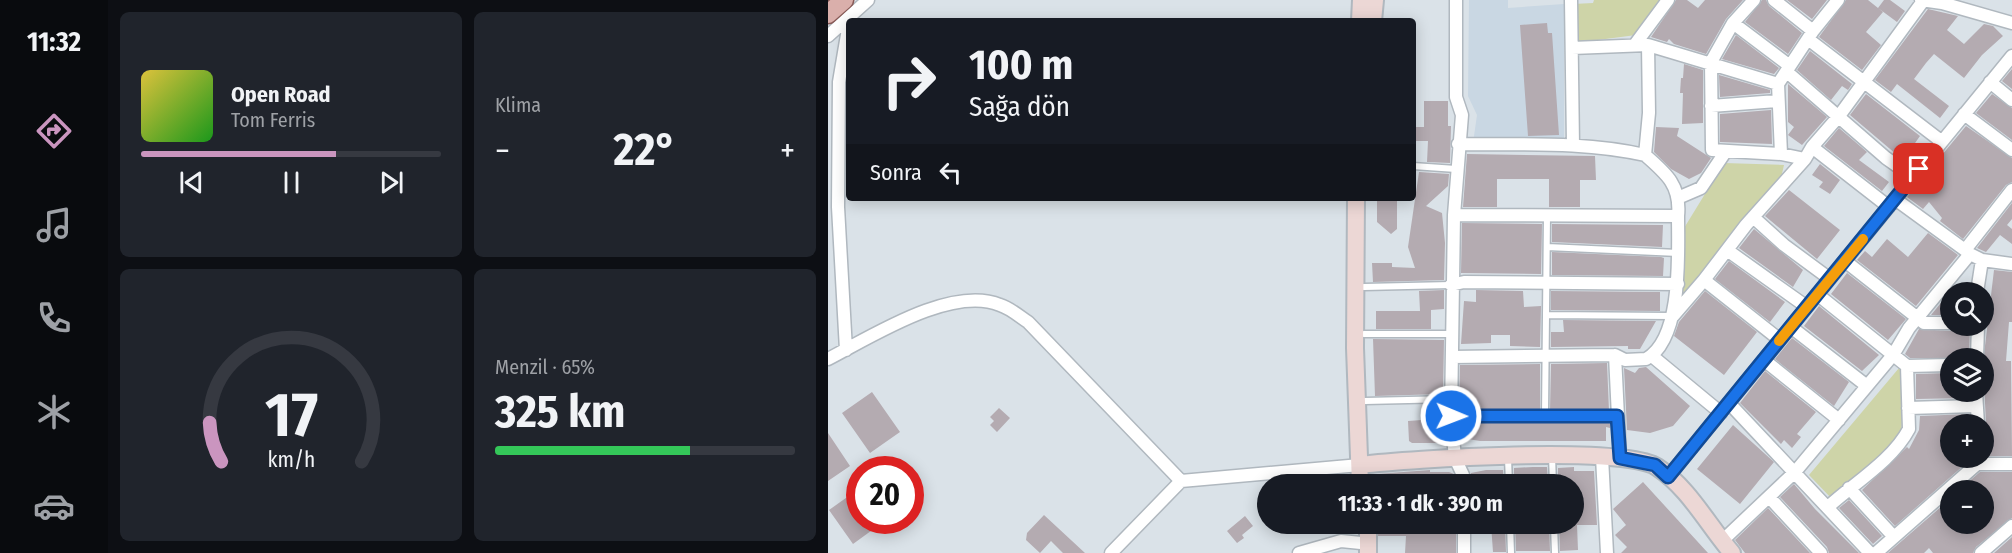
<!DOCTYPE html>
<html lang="tr">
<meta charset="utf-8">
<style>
body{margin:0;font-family:"Fira Sans Condensed",sans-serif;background:#20242c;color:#f1f3f6;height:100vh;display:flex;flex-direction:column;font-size:22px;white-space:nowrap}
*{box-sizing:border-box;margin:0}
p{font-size:20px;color:#9ea1a6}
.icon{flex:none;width:33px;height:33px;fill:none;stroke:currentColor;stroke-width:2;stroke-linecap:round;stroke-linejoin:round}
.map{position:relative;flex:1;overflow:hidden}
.panel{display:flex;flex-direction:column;gap:12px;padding:12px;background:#0d0f14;width:720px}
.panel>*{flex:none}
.guide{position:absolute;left:18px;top:18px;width:570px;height:183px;border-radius:6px;box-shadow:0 3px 15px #0003;background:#171b24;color:#f1f3f6;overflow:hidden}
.buttons{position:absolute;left:1112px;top:282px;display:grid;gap:12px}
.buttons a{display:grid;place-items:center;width:54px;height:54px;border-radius:50%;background:#171b24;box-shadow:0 3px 15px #0003;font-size:30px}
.speed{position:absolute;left:18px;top:456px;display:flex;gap:12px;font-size:30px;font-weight:700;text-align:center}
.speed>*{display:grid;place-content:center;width:78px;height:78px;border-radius:50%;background:#171b24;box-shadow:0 3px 15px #0003;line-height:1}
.speed .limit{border:9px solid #d22;background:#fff;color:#111}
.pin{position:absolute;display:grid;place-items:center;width:51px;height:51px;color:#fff;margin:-26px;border-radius:12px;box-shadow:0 3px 9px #0006}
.me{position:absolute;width:66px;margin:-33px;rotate:91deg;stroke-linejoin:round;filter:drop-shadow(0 0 4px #0008)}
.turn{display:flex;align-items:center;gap:21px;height:126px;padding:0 24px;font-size:27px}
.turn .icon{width:78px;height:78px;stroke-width:2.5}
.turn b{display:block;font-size:42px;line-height:51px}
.then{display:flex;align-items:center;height:57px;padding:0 24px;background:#0003;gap:12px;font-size:22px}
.big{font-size:45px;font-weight:700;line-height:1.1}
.panel .card{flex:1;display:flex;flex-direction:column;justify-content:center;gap:9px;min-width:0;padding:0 21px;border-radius:9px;background:#20242c}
.panel .dial{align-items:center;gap:0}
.dial svg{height:156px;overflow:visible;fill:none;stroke:#363941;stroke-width:7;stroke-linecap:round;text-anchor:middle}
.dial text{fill:#f1f3f6;stroke:none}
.song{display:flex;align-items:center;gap:18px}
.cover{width:72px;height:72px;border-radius:9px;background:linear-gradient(135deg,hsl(50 70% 55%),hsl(120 70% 35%))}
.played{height:6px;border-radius:3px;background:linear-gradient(90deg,#ca95bf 65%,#363941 65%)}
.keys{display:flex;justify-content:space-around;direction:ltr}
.heat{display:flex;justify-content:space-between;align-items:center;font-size:33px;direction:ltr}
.charge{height:9px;border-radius:4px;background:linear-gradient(90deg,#34c759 65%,#363941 0)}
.panel .tiles{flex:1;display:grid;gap:12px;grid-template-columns:repeat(2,1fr)}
.trip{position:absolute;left:429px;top:474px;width:327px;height:60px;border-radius:30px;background:#171b24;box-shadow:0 3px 15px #0003;font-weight:700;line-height:60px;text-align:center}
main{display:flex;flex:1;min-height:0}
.menu{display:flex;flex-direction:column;width:108px;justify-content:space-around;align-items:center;background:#090b0e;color:#9ea1a6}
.menu .icon{width:42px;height:42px}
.menu .active{color:#ca95bf}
.menu b{font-size:27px;color:#f1f3f6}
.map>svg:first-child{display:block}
.built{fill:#c9d7e3}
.green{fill:#ced4a8}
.building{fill:#b4abb1}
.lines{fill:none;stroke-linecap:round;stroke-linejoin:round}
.lane-casing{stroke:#b0b8bf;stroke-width:9}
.street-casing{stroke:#b0b8bf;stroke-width:15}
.secondary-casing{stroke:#b0b8bf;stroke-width:20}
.primary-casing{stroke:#885a57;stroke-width:21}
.lane{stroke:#fff;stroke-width:6}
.street{stroke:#fff;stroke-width:12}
.secondary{stroke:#ecd7d5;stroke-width:16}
.primary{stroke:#daafab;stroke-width:18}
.route-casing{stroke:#114b97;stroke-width:15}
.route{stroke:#1a73e8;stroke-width:10}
.slow{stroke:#f59e0b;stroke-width:10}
</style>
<main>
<nav class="menu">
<b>11:32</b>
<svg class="icon active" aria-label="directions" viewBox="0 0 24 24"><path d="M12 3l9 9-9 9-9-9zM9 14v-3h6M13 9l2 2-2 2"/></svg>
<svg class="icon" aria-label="music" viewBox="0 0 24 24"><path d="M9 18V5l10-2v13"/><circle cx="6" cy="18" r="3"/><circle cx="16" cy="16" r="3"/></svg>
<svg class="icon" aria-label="phone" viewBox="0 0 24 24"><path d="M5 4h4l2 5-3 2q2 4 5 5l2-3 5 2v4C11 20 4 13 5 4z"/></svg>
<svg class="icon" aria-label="climate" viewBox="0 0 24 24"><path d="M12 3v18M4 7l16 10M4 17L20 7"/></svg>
<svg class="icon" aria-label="car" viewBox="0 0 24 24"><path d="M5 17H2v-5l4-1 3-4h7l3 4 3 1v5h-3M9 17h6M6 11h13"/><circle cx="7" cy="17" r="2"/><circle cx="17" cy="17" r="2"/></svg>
</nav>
<section class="panel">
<div class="tiles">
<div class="card">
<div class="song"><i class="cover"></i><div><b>Open Road</b><p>Tom Ferris</p></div></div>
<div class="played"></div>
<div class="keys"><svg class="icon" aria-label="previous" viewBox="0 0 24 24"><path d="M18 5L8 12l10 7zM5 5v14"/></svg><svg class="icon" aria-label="pause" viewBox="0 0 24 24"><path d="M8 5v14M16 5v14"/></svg><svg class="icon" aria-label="next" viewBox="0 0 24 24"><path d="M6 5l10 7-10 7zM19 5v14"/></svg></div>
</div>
<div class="card"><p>Klima</p>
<div class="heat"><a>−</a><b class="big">22°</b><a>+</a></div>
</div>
<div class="card dial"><svg viewBox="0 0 100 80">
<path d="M14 69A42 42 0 1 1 86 69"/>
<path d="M14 69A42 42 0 0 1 8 49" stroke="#ca95bf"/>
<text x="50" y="56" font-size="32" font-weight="700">17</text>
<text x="50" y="72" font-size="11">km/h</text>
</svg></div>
<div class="card"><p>Menzil · 65%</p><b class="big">325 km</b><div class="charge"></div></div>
</div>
</section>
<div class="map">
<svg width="1184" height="553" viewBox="0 0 1184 553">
<rect width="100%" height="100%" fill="#dae2e8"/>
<!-- built -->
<path class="built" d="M641,0H680V8L736,4V143H645L649,115L640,96Z"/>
<!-- green -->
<path class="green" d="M766,0H836L808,35L747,43L745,4L765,3Z
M896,163L956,165L950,191L860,299L855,294L853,233Z
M1071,368L1077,371L1073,436L1004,499L981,475Z"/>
<!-- building -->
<path class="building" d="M848,0H859L870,8L877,0H915L898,19L878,54L846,44L841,39L839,42L823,37Z
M934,0H938L941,6L974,33L960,54L917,22Z
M959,0H999L984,19Z
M1018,0H1040L1055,12L1038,32L1053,45L1034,70L991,37Z
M1056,0H1062L1077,11L1069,22L1050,8Z
M1100,9L1130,16L1119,30L1136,44L1156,24L1165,26L1175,36L1154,55L1136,78L1106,54L1098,63L1086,79L1121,106L1112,118L1069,84L1063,92L1047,80Z
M719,23L720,33H724L731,135L700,136L692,25Z
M908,35L951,68L946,74L894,59Z
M982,51L1024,84L1020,90L1014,86L1003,100L969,70Z
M856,64L875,70V123L854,124L855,93H852L853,78H855Z
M1184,69V89L1174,81Z
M891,75L942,90V93L892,97Z
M960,84L999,117L974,145L960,135L966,127L960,122Z
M1038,94L1092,136L1075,160L1022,115Z
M1164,94L1184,108V140L1148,113Z
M596,101H620V126H623L622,163L599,162L600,141H585V127H596Z
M943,110L944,144L892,142V114Z
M1138,126L1184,158V182L1178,185L1135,239L1112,221L1114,218L1101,202L1095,209L1079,197Z
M828,127L851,128L849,136L883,158L873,173L861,179L843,169L826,152Z
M1011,128L1039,152L1031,160L1061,182L1054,191L996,146Z
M639,154L767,156L768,180H752V207H721V179H669V207H635Z
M992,164L1012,180L1002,194L991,187L995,182L984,175Z
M591,172L621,174L620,186L598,206L614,213L617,243L616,280L545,282L544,263H564V267L587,268L580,247Z
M961,190L1012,230L989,259L937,216Z
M549,198H569V229L563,234L549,222Z
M1184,203V219L1179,225L1184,229V244L1172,235L1158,252L1149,248Z
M634,223L714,224L713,274L633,273Z
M724,224L835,225L834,247L724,242Z
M926,229L975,270L965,287L911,248Z
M1100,233L1130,255L1088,306L1029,260L1037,251L1044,257L1059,239L1080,257Z
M724,252L833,257L836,258L835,276L724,275Z
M901,261L957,302L942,322L887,279Z
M1166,270L1184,272V322H1181L1178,361H1183L1184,456H1155V430L1158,423L1155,363Z
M1019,273L1078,319L1060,340L1003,294Z
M616,290V309L603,310V329H548V311H592L591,291Z
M648,290L695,291L696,307L713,306L712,347L682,346V335H663V343L633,344L636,301L648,302Z
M723,291L832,292V311L723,310Z
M877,291L929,332L896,375L846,336L851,322Z
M1117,298H1122V303L1117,309L1116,315H1103Z
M991,306L1051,355L1034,371L976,326Z
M735,320L828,321L812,349H800V346L723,347V332H736Z
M1130,326H1142L1141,358H1082L1077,354L1091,329L1122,331Z
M964,338L1021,382L1006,406L947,359Z
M545,339L616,340L615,394L547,396Z
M779,363L781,411H722L723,364Z
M712,364V411H631L632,365Z
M818,367L862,406L845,426L822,433L799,430L796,368L807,373L811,368Z
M937,371L988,412L969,434L973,437L964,448L956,440L953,444L912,403Z
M1122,373V392H1140V398L1088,399V374Z
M44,392L72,432L42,453L14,413Z
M171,408L182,418L169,432L162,425L166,421L162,417Z
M1141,414L1142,424H1122V458H1144L1067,526L1034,490L1079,447L1081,449L1091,430L1092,416Z
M594,420H615L617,440L614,443H584L581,441L580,421Z
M632,421H782V428L778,427V441H652L634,438Z
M905,425L946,462L912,504L869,469Z
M0,433L22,466L0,481Z
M705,467H719L720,484H686V468Z
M746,467V471H766L769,525H749L750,550L732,551L731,524H746V484H730V468Z
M602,470V472H621L626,474L627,484H549V474Z
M658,470H675L676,484H643V473Z
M1152,472H1184V518L1148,547L1145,553H1105L1101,548L1096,553H1060L1122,499V524H1155V490H1131Z
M815,482L880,553H793L799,547L787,535L798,525L785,509Z
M966,484L987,509L1031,553H1001L999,547L952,497Z
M32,488V520H58L25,544L1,510Z
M1021,500L1054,536L1045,544L1011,508Z
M940,508L982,553H917L907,540Z
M216,515L257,553H235L223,541L212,553L198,540L199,533Z
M417,516L425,526L414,535L416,538L409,543L399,531Z
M550,524H628V553H577L578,536H550Z
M663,524H677L678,552H665Z
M687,524H721L722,551H688Z
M1184,537V553H1166Z"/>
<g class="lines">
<!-- lane casing -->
<g class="lane-casing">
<path id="lane" d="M585,166L628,169
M719,247L850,253
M536,287L623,285
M718,315L843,316
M536,334H624
M537,401L623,399
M717,415L719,215
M623,416H789
M724,456L725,484
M680,458L681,484
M682,524L683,553
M726,524L727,553"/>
</g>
<!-- street casing -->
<g class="street-casing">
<path id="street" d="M628,0V97L634,115L626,215L623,416L627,458L635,475V484
M743,0L745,145
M926,0L905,23L883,62L884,150L953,154L977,159L984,147L1061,207
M946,0L985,31
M1093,0L1114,3L1184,23
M905,23L962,66
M0,36L40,0
M980,39L1113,141
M808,43L840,0
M744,48L820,45L950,84
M959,72L1058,158L1085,177
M1162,82L1184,100
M883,106L949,101
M1136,114L1184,150
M630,144C692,145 756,141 817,155L821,113L820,45
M984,147L1011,116L1095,1
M953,154L950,84L985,31L1010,0
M817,155C839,174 853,186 850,216
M852,197L873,188L898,151
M1067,199L1137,250
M925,217L956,245L1002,279
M899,250L979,307
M1142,254L1154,260L1184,264
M1017,261L1096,323H1122
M623,285L636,282L850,284
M1149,292L1154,260
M989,294L1079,366L1081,429C1064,461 1026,483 1000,507
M845,316L876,280
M963,327L1039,386
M952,340L876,280L918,225L977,159
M18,350L10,207L11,82L21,23
M787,355L792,458
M824,356L893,413
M624,357L787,355L797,360L818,359C855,339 850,252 850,216L626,215
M1149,358L1150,326
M0,359C43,337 123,285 172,305C182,308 191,316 200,322L353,481
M936,360L1011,420
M1079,366L1122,365
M1148,392L1150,424
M901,403L1042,553
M1080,408L1148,406
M774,457L779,553
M840,477L1184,56
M1021,488L1066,537
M941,497L993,553
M636,524V553
M894,541L967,472L1065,355L1081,328L1142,254L1137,250L1184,190
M283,553L353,481L532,465
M471,553L513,541L533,543
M1048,553L1149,464H1184
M1153,553L1184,526"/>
</g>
<!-- secondary casing -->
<g class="secondary-casing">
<path id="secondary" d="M532,21L533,0
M545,21L547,0
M528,198L527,348L532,484
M532,465C581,459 795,445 829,467C860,487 880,525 904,553
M540,553V524"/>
</g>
<!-- primary casing -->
<g class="primary-casing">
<path id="primary" d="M0,14L16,0"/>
</g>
<!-- lane -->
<use href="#lane" class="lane"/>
<!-- street -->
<use href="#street" class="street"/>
<!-- secondary -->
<use href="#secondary" class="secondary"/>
<!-- primary -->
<use href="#primary" class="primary"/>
</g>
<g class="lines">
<!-- route casing -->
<g class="route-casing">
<path id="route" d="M623,416H789L792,458L827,465L840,477L1091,169"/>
</g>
<!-- route -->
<use href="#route" class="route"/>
<!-- slow -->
<path class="slow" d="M951,341L1035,239"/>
</g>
</svg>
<div class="buttons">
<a><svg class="icon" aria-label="search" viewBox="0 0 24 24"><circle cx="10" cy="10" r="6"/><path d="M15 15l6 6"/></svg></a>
<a><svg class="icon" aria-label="layers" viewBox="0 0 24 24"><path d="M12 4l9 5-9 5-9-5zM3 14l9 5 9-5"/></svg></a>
<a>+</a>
<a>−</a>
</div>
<div class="speed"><div class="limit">20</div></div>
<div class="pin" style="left:1091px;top:169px;background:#d93025"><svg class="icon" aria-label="arrive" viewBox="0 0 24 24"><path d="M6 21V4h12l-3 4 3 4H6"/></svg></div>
<svg class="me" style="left:623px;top:416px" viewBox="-20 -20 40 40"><circle r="17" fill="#1a73e8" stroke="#fff" stroke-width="3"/><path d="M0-11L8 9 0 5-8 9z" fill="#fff"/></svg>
<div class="trip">11:33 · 1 dk · 390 m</div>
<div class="guide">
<div class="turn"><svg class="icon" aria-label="right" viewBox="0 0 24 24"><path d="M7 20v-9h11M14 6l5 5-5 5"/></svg><div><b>100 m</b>Sağa dön</div></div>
<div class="then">Sonra<svg class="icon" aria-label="left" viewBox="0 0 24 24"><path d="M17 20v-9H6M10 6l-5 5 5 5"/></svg></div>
</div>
</div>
</main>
